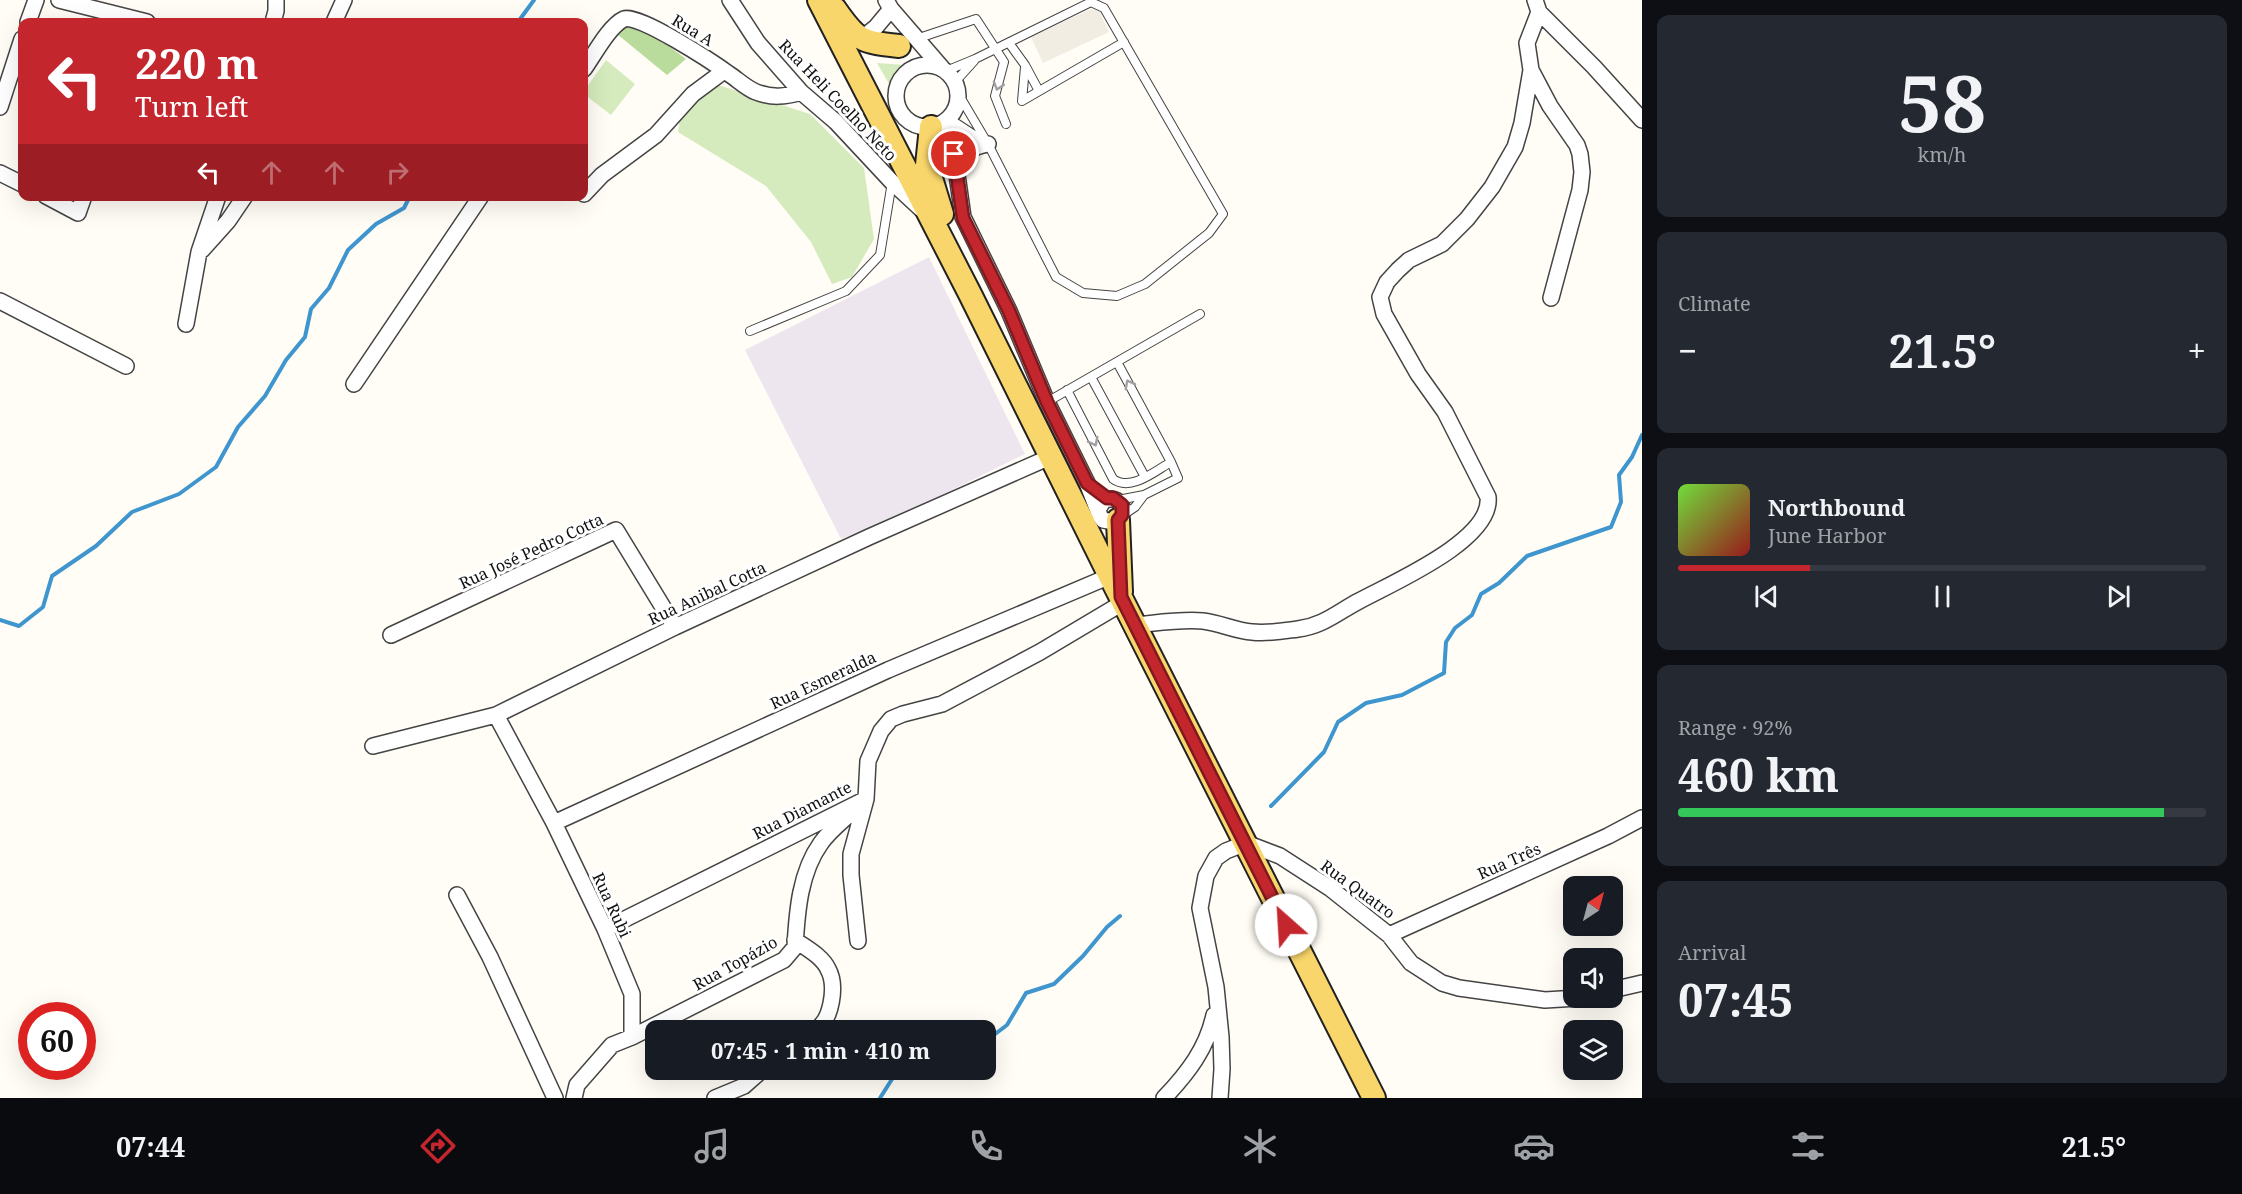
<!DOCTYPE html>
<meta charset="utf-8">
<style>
body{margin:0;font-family:"Noto Serif",serif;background:#242831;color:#f1f3f6;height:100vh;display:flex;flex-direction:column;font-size:22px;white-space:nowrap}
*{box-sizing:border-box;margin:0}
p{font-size:20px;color:#9ea1a6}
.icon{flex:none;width:33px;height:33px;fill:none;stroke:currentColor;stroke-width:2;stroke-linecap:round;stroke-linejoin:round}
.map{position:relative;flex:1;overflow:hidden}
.panel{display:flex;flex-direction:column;gap:15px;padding:15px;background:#0d0f14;width:600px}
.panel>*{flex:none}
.hud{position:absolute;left:18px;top:18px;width:570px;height:183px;border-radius:12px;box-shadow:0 6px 24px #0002;background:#c4262e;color:#fff;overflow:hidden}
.needle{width:39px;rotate:36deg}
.fabs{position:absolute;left:1563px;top:876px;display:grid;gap:12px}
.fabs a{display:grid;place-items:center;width:60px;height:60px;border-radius:12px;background:#171b24;box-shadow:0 6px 24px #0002;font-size:30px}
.speed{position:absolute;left:18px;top:1002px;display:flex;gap:12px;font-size:30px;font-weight:700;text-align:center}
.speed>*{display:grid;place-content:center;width:78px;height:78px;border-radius:50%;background:#171b24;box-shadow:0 6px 24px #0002;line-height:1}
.speed .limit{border:9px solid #d22;background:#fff;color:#111}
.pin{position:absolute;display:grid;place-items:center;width:51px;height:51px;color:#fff;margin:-26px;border:3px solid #fff;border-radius:50%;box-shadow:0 2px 6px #0007}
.me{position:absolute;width:66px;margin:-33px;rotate:334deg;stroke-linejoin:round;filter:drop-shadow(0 0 4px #0008)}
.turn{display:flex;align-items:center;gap:21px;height:126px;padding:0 18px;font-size:27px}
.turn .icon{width:78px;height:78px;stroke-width:2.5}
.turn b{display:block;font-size:42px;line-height:51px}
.lanes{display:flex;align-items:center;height:57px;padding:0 18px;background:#0003;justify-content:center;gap:30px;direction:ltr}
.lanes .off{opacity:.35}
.big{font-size:45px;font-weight:700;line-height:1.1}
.panel .widget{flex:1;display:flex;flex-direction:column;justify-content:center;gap:9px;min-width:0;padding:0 21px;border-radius:12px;background:#242831}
.panel .dial{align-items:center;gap:0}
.dial b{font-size:78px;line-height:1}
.song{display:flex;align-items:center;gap:18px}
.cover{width:72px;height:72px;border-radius:9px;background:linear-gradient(135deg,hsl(100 70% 55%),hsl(0 70% 35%))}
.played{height:6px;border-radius:3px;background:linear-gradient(90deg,#c4262e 25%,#363941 25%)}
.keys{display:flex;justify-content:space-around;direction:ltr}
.heat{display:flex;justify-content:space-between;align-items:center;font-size:33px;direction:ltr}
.charge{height:9px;border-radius:4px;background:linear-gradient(90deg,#34c759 92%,#363941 0)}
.trip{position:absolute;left:645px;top:1020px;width:351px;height:60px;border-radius:12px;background:#171b24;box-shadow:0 6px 24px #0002;font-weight:700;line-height:60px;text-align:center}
.tabs{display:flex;height:96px;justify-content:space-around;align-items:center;background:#090b0e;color:#9ea1a6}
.tabs .icon{width:42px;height:42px}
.tabs .current{color:#c4262e}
.tabs b{font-size:27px;color:#f1f3f6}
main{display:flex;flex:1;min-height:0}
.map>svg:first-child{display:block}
.industrial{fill:#eee6ef}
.green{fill:#d5ebbd}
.forest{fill:#b9dc9c}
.plaza{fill:#f1ede2}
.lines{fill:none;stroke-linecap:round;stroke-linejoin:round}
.stream{stroke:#3f96cf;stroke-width:4}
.lane-casing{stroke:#444;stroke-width:10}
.street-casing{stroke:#444;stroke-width:18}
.primary-casing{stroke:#222;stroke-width:26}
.lane{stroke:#fff;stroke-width:8}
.street{stroke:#fff;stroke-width:15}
.primary{stroke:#f9d66b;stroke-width:22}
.oneway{stroke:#a0a0a0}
.route-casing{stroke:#7f191e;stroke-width:15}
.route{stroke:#c4262e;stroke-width:10}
.labels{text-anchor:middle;stroke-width:6;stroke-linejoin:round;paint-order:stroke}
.street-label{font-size:16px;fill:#111;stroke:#fff}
</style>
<main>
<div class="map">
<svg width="1642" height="1098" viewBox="0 0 1642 1098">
<rect width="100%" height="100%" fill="#fffdf5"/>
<!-- industrial -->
<path class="industrial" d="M929,257L1025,454L905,513L841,539L745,350Z"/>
<!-- green -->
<path class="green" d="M606,60L635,84L611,115L584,94V91Z
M877,63L905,65L892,89Z
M715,84L810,114L864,168L874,239L852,277L832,284L811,242L766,186L678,132L680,119Z"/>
<!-- forest -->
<path class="forest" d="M627,24L640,25L686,59L667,75L617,34Z"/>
<!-- plaza -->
<path class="plaza" d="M1097,6L1109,32L1043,63L1031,37Z"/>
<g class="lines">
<!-- stream -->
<path class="stream" d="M518,22L534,0
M0,620L19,626L43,607L52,576L96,546L132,512L179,494L216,467L238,427L265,396L286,360L305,337L311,309L329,288L348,250L376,224L404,208L410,196
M1271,806L1324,752L1338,722L1366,703L1402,695L1444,673L1446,642L1455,628L1472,615L1481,594L1499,583L1527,556L1611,527L1621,502L1619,475L1632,457L1642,435
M986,1041L1007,1025L1026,993L1054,984L1083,956L1107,927L1120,916
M880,1098L894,1076L915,1070"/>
<!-- lane casing -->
<g class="lane-casing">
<path id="lane" d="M916,39L976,19L1004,62L995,96L1006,124
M1009,43L1025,65L1039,91
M946,71L975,59L1091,2L1104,8L1223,214L1209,233L1145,284L1117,296L1083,293L1056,277L988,144L959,95
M955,82L974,61
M1022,101L1124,42
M1022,101L1025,67
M950,119L985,142
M750,331L846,291L880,255L892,182
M1091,377L1145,477
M1067,390L1113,479C1131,492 1155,471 1171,462L1117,362
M1047,402L1200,314
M1118,500L1144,495L1178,478L1171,462
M1123,515L1135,507L1144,495"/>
</g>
<!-- street casing -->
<g class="street-casing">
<path id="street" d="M59,0L147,22
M730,0L758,43L801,92L836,122L892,182L921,209
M886,0L891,9L942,68
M1535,0L1539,12L1594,67L1642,120
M1539,12L1527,43L1531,70L1550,106L1577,145L1580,154L1582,172L1580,190L1551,298
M28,22L36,0
M273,22L276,11V0
M334,22L344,0
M861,39L876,27L891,9
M896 96a31 31 0 1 1 62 0a31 31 0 1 1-62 0Z
M584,69C594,55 609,26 624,19C638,13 714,63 729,74C737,79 746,88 756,92C772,98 785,97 801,92
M0,107L22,39
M949,118L963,217L1009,311L1047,402L1087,483L1100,516L1103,520L1114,522C1131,513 1120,493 1103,501L1098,510
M956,172C965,154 967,148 988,144
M0,173L22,184
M584,194L602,175L656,135L693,94L724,71
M46,196L78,213L84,196
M202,250L228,221L245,196
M0,301L126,366
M186,324L199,252L218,196
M354,384L481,196
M1135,625C1157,623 1181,619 1203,621C1220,623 1236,631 1252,632C1267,634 1283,631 1298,629C1323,626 1338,612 1359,601C1392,583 1493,540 1488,497L1445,412L1418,374L1384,314L1380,297L1387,282L1398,270L1409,260L1442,244L1467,219L1492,187L1515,147L1522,123L1531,70
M391,635L616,530L675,627
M496,715L554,823L605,929L632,994V1037L612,1045L577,1085L574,1098
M373,746L496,715L675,627L869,537L1050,457
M554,823L888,670L1110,576
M457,895L490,957L555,1098
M605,929L866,799L868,761L881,731L891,719L903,714L942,704L1040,652L1124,602
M1389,935L1608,836L1642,818
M795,940C806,948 822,956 828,969C837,985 832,1021 815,1030
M858,941L851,875V854L866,799
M1612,990L1642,983
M632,1037L772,966L784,960L795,947C797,911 800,872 821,843C830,830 844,820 855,809
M715,1098L744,1086L762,1070
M1164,1098C1188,1073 1207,1048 1214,1015
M1220,1098L1222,1069L1221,1037L1216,987L1200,908L1206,876L1216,858L1226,851L1246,843L1280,856L1331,889L1389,935L1411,963L1442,983L1459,988L1545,1000L1578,998"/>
</g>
<!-- primary casing -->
<g class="primary-casing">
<path id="primary" d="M819,0L970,294L1110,576L1374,1098
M835,9C857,41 861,42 899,46
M931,127L927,165L942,214
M1118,520L1121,592"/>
</g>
<!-- lane -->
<use href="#lane" class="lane"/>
<!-- street -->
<use href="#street" class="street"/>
<!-- primary -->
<use href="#primary" class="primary"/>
</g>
<!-- one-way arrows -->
<defs><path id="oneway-chevron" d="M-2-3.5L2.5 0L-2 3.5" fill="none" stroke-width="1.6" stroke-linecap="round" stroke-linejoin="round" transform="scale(1.5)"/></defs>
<g class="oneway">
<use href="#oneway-chevron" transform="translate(998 86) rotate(107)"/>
<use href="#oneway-chevron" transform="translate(1129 384) rotate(-118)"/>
<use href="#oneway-chevron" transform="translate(1094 442) rotate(63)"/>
</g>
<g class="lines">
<!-- route casing -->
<g class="route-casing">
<path id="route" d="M954,154L963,218L1009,311L1047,402L1087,483L1107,498H1113L1122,505V515L1118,520L1121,597L1286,925"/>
</g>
<!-- route -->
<use href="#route" class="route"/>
</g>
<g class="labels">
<!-- street labels -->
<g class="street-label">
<text transform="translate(693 30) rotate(31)" y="6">Rua A</text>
<text transform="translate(838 100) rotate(46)" y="6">Rua Heli Coelho Neto</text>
<text transform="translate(531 551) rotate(-25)" y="6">Rua José Pedro Cotta</text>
<text transform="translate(707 593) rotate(-25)" y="6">Rua Anibal Cotta</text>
<text transform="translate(823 680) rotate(-25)" y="6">Rua Esmeralda</text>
<text transform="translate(802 810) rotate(-27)" y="6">Rua Diamante</text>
<text transform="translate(1509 861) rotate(-24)" y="6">Rua Três</text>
<text transform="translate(1358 889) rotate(36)" y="6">Rua Quatro</text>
<text transform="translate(612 905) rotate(65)" y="6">Rua Rubi</text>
<text transform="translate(735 963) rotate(-29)" y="6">Rua Topázio</text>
</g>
</g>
</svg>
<div class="fabs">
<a><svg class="needle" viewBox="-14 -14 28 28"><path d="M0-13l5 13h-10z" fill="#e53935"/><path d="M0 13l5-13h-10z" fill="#9ea1a6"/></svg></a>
<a><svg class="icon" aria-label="sound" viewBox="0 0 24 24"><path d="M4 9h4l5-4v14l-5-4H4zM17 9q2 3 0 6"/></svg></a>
<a><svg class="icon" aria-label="layers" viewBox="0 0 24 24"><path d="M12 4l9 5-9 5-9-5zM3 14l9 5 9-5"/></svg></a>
</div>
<div class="speed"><div class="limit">60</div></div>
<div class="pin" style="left:954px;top:154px;background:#d93025"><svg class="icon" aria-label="arrive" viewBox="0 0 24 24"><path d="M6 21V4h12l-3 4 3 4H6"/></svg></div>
<svg class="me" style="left:1286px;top:925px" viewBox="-20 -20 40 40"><circle r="19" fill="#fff"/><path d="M0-13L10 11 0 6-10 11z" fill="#c4262e"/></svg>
<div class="trip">07:45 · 1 min · 410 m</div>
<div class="hud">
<div class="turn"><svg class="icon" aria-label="left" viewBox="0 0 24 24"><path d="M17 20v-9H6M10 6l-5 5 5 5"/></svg><div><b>220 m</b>Turn left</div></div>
<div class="lanes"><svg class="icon" aria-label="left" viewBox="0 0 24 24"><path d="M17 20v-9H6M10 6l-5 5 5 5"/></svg><svg class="icon off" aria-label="ahead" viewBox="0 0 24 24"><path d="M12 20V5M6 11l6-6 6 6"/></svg><svg class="icon off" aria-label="ahead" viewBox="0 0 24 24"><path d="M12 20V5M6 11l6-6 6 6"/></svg><svg class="icon off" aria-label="right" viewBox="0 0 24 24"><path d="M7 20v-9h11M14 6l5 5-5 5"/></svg></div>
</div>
</div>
<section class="panel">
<div class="widget dial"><b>58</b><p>km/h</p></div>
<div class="widget"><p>Climate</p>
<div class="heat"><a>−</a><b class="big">21.5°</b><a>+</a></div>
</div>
<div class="widget">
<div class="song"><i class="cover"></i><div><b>Northbound</b><p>June Harbor</p></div></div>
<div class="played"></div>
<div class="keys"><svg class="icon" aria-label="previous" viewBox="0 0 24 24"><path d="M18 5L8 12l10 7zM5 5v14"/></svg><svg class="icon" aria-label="pause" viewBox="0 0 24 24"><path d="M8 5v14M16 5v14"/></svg><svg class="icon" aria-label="next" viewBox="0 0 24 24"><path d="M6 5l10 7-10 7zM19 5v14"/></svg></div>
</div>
<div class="widget"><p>Range · 92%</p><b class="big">460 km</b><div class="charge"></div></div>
<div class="widget"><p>Arrival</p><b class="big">07:45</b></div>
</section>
</main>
<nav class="tabs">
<b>07:44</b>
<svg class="icon current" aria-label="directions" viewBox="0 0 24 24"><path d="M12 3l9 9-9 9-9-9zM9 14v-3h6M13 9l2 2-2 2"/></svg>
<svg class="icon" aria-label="music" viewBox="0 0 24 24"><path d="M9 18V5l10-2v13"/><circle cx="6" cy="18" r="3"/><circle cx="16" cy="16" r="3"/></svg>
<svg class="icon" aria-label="phone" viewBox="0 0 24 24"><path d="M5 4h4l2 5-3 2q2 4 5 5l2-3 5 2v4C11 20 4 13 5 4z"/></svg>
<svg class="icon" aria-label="climate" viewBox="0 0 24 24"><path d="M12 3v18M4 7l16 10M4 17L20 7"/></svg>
<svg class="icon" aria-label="car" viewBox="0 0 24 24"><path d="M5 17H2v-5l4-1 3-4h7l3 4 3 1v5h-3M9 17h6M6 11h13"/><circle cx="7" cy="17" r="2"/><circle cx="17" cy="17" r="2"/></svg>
<svg class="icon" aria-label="filters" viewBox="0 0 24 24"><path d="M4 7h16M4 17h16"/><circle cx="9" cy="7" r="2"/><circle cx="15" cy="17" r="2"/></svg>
<b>21.5°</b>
</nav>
